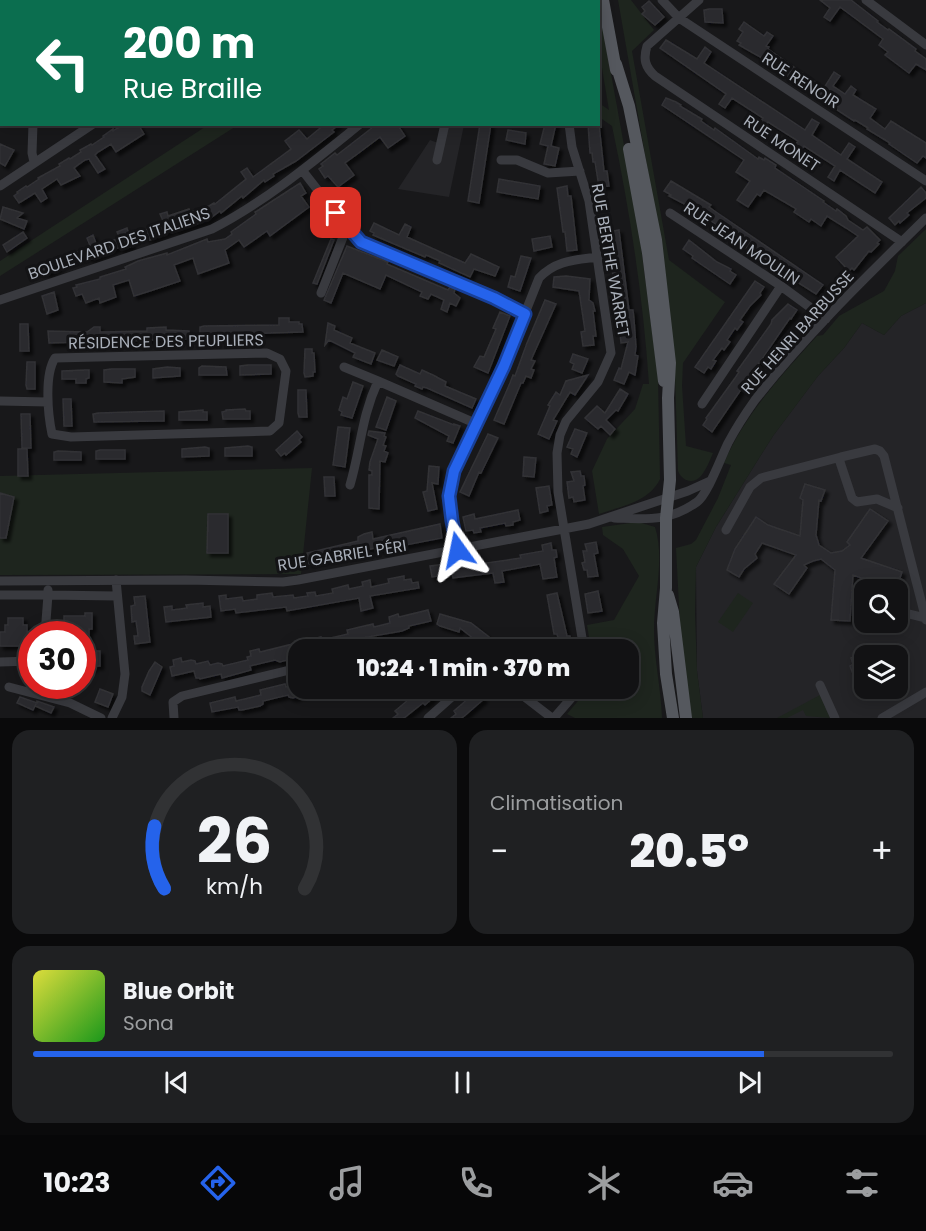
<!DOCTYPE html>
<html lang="fr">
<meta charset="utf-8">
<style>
body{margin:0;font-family:Poppins,sans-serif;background:#1f2022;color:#f1f3f6;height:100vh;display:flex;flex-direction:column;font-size:22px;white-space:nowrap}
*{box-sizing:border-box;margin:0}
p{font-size:20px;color:#9c9ea0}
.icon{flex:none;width:33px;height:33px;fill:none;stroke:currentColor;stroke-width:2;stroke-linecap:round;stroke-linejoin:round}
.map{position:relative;height:718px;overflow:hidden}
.details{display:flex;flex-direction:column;gap:12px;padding:12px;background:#0a0a0b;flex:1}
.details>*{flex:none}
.guide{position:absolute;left:0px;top:0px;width:600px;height:126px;box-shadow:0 3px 15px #0003,0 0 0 2px #313234;background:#0b6e4f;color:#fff;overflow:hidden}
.buttons{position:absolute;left:854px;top:579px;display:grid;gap:12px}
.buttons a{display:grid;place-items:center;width:54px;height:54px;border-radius:12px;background:#121214;box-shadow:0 3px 15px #0003,0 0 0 2px #313234;font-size:30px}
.speed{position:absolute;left:18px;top:621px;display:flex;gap:12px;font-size:30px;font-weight:700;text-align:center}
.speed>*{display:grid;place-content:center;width:78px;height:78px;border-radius:50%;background:#121214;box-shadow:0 3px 15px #0003,0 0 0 2px #313234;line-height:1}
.speed .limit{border:9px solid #d22;background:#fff;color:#111}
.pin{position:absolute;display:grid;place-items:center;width:51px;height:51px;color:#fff;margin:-26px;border-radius:12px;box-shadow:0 3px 9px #0006}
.me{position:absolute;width:66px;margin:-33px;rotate:348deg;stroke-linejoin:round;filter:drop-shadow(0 0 4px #0008)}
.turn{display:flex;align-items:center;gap:21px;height:126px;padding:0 24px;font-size:27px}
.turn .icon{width:78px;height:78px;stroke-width:2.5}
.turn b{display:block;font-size:42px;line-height:51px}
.big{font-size:45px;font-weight:800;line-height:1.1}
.details .widget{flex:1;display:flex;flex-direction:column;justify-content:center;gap:9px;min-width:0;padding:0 21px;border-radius:18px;background:#1f2022}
.details .dial{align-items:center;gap:0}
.dial svg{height:156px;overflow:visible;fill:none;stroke:#313234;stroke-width:7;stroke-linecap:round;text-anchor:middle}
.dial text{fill:#f1f3f6;stroke:none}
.song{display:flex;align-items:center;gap:18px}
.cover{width:72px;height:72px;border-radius:9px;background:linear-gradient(135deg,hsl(60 70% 55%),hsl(120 70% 35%))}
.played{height:6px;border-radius:3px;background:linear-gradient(90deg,#2563eb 85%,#313234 85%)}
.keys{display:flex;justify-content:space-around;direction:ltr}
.heat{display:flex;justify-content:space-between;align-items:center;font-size:33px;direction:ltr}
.details .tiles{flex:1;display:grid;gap:12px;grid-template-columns:1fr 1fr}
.widget:last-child{grid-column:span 2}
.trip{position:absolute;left:288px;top:639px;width:351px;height:60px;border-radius:18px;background:#121214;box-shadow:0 3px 15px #0003,0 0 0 2px #313234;font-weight:800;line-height:60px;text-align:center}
.dock{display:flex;height:96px;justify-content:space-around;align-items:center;background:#070708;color:#9c9ea0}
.dock .icon{width:42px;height:42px}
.dock .active{color:#2563eb}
.dock b{font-size:27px;color:#f1f3f6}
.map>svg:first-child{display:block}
.built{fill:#242427;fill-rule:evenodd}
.green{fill:#1e251e}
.building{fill:#2b2b2e;stroke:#323236;stroke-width:1.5;filter:url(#shadow)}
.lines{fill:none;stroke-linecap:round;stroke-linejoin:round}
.minor{stroke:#393a3f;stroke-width:9}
.major{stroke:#55585e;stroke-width:12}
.route-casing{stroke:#184099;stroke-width:15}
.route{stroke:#2563eb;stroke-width:10}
.labels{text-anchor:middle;stroke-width:6;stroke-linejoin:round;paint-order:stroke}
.street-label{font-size:16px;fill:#aab0ba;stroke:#131315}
</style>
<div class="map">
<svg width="926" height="718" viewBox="0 0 926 718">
<defs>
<filter id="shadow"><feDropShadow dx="3.5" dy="3.5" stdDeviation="1.5" flood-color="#0009"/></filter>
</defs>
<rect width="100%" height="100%" fill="#18181a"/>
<!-- built -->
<path class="built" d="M442,125H464L449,197L398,189L430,140L438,143Z
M926,303V718H703L697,671L696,567L716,527L773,436L818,376L844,348L862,323L884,335L901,316ZM864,590H897V622H864ZM864,656H897V688H864Z"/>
<!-- green -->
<path class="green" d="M618,0H631L654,30L632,51L669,260L725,302L683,363L682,386L686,446L713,453C710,460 706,470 701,476C693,485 682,481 678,471L675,376L656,218Z
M599,7L638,223L658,378L660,479C649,502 622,506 599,514L592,471L607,439L635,409L643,384H649C643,297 630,211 612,126L599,117V103L609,110L599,50Z
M208,125H238L0,276V261Z
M926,229V303L901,316L884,335L862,323L844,348L818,376L773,436L716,527L696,567L695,613L697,671L703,718H690L681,644L676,548L691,544L696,540L718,498L731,465L724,463C745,414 781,376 817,336L823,335L839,316L884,291L895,271L898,256Z
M312,468L301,574L0,575V476Z
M638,522L655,527C665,559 654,596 654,630C654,659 661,688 662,718H575L567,714L588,689L628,688V650L591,649L587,625L614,620L639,576L623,549L603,535L602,527Z
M738,593L753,603L733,632L718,622Z
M820,695L830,718L806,716L803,710L787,718H777Z"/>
<!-- building -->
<path class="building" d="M820,0H851L878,21L877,22L888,30L889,29L916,49L915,51L926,59V70L916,64L909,73L885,55L888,52L879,45L883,39L840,7L830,21L824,17L830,8Z
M649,1L664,17L655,25L642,14L645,11L642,7Z
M709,9H722L723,23L705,22L704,10Z
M744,22L764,36L767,32L773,36L766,46L769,47L768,49L824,88L834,72L840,76L833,86L845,94L851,86L856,90L853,95L876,109L870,118L885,129L891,121L926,143V158L923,156L917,163L889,144L890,143L867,129L868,128L855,120L854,121L805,89L806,87L800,82L794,78L793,80L772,64L771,66L761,59L762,58L739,45L741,43L737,41L743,32L739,29Z
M666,40L697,59L705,47L711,52L704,63L805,130L812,119L819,123L812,135L841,155L849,143L855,147L847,159L882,182L875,193L840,170L834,181L828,177L835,166L804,146L797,156L791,152L798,141L768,122L761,132L755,128L763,118L732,98L725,108L719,104L726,94L660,48Z
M666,98L676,102L681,105L680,106L702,119L701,121L714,130L715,128L758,159L759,157L764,160L765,158L776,165L775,168L824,201L823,202L836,211L837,209L846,216L848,220L863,230L867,227L880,240L877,243L879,244L871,252L869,251L854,270L852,268L849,271L836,257L858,236L846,228L827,216L821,226L811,219L809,222L794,212L796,209L793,207L764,190L760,196L757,194L748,207L737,200L750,181L736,172L744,160L662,105Z
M124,124H138L144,134L116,152L111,144L98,152L95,155L105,169L98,173L89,159L85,160L74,168L80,176L61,185L57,179L42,189L47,198L41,202L35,193L19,203L14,196L18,193L17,192L26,186L27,187L39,179L38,178L60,166L59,164L69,158L70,159L81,152L80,150L91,144L92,145L104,137L103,136L113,129V131Z
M325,124H340L332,130L334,132L296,161L273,174L274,176L265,182L264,180L243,198L242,196L221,213L220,211L208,220L176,231L175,229L150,240V237L146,239L143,231L164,223L160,214L167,212L168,216L189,209L190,212L209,206L214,203L215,204L246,179L241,172L247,168L253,177L291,149L285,141L299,130L307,139Z
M377,124H397L405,136L388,148L380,137L356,155L345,163L354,175L338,187L328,176L325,178L319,169L323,166L321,164L335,153L337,155Z
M480,124H491L479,203L468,201Z
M545,124H556L551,146L559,148L555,166L544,164L548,146L540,144Z
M588,124H599L604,171H607L609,186L599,187L595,162H593L592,153H590Z
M508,130L526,133L525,144L506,140Z
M0,144L14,150L5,166L0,163Z
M499,179L540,186L538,199L497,192Z
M671,181L711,205L709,207L719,214L823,285L816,294L783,273L784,272L754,251L753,253L746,248L747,247L735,238L734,240L727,235L728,233L694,209L669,196L671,195L664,191Z
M300,183L306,193L301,196L309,207L270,236L267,231L244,247L239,240L225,250L229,263L198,274L193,258L174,265L180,281L150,291L134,296L129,280L113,285L116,297L100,303L99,298L86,303L82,294L76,296L73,288L77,287L76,285L100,279V277L126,269L125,267L138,261L167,253V255L207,239L208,242L225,239L232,234L231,232L256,214L255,212L257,211Z
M567,186L568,196H571L577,250L567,251L565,232H563L557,188Z
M921,187L926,193V198L907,213L909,215L900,223L899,221L895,225L889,218Z
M3,207L23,213L17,218L27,221L24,229L0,219Z
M374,223L399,235L405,224L411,227L407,237L465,263L471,254L499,267L495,276L474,269L470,277L439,263L440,261L426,255L425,257L373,235L374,233L370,231Z
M127,228L132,246L121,250L120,247L92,259L87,257L74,261L72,254L91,248L87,238L93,235L97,246L103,244L120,238L117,232Z
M619,230L629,310H633L634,319L636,347L635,355L638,356L635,375L629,372L624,384L614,380L619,368L621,369L628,342L621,343L616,294L613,293L612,287L614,286L608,232Z
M23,232L27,238L7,252L3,245Z
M550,236L552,247L534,251L532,239Z
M331,239L334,240L317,284L313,283Z
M689,240L717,262L731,269L730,271L736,275L730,284L692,258L693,256L683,249Z
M347,246L388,262L387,264L448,290L450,287L455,289L454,293L460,298L456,306L450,303L447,312L441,309L444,300L431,294L428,299L420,296L422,292L386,275L380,289L343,273L331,303L324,300Z
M521,256L531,258L520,291L508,287L511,276L515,277Z
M58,258L61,267L47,274V271L43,273L40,264Z
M566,276L590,279L589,300L593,303L595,311H593L596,336H593L594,345L583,346L581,332L585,331L579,291L553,287L554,277Z
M755,281L764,287L760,293L761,295L750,306L740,320L743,322L737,330L735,328L727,340L730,342L724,350L722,348L713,360L716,361L711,369L708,367L704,373L695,367Z
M54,292L58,310L47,314L42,296Z
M545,300L556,304L531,360L535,361L531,369L534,370L531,378L526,376L523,383H521L504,424L494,420L510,383L513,375L515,376L527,343Z
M788,304L797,310L791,319L790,318L712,432L703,425L707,419L706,418L735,378L739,372L737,371L771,324L772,320Z
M500,312L510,316L488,373L474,367L480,356L484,357L496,329L493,328Z
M279,318H289V322H299V324H302L303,332L200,335V327L204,326L279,325Z
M328,323L335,326L334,330L352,338L350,343L375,353L371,364L353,357L355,353L329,340L325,345Z
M20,324H28L29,351H20Z
M94,327H100V332L147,331V328L166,327V330L189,331V339L49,343L48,331L87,332Z
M305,349H312V353H314L315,372H313V376L305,377L304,373Z
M382,350L398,357L394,366L377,360Z
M573,354L588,359L582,373L572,369L574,364L570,362Z
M27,362H35V389H27L26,385Z
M248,365H271V374L240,375V366Z
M400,365L420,374L422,370L433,375L446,382L445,386L476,399L472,408L427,388L423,387L422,389L415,386L416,384L398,376L396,374Z
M202,366L226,367L227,375H199V368Z
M167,367L180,368V376L153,378V369Z
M111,369H135V377L122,379V383L104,382V370Z
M85,370H89V378L86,379V383H76V379H62V371Z
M588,375L575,395L570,392L553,420L557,421L549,439L538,434L550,406L548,405L556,392L560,395L566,381Z
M353,382L363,386L352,418L341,415L342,412L339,410L343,397L347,399Z
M620,389L628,394L618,411L616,410L606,420L615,429L610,435L601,426L598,429L585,418L597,406L605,413Z
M298,390H306L307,417H299L298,413Z
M387,397L396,401L386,430L376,427Z
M63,399H71L72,426H64Z
M245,409L246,411H250V419H223L222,412L226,411V410Z
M203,410V412H207V420H179V412Z
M164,411V421H160L94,422L93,414L98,413Z
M418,411L454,425V424L460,426L453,443L447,441L449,436L415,418Z
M21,414H30L31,448H22Z
M338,427L350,428L345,467L333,465Z
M575,429L587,433L577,457L571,454L573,449L567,447Z
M297,431L302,437L299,440L301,442L286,455L285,453L281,456L276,450Z
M369,431L385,433L384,436L386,437L383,445L386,446L384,451L388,453L385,462L380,461L379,509L369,508V475H372V471L369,470L370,462L378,439L368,435Z
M488,434L498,438L481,473L479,472L469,496L460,492Z
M248,446L252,447V456H225V448Z
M205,447L209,448V456L182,457V449Z
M18,449H27L28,476H18Z
M100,450H125V459H96V451Z
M58,451L81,452V460H54V452Z
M524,457L536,458L534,477L523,476Z
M429,466L439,467L438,484L432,483L437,509L428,511L423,492L427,491Z
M580,471L581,476H584L585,485L583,486L585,500L574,502L573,497L569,498L567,482L574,481L571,472Z
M324,477H334L335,496H325Z
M805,484L825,490L821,501L819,500L816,535L819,545L831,553L842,551L850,545L847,542L870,509L888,521L861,558L902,572L896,590L853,575L850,621L831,620L835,570L821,559L813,561L804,565L807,568L789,594L774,584L796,555L762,543L755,554L757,558L744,569L739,577L727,570L735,549L756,517L768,525L800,536L803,500L800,498Z
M549,486L552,505L547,506L548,511L540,513L536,488Z
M0,493L14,497L6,538H0Z
M518,510L520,520L513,522V525L506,526L505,523L480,528L481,532L474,533L473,530L466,531L463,517L474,514L475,519Z
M208,514H228V553H207Z
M440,524L442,538L380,550L379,547L309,564L307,553L358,541V537L364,534L372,532L373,539Z
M596,542L598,553L594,554L598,576L588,577L587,570H584L582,563L585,562L583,551H587L585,544Z
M551,543L552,550H556L557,557L554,558L557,577L543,579L540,564L502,571L504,582L495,583L493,573L453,578L452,574L432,577L430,566L446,564L447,567L459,565V567L521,558L520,555L543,551L542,545Z
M404,576V580L411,579L412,583L418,582L419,588L370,596L373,608L361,611L359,598L287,611L286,607L236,613L235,609L221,611L219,596L226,595V599L242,597L243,601L257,599V595L272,593L273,597L293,595L294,598L308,596L307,593L315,592L316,596L333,593L332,589L348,585L349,589L363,586L362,582L370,580L371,587L389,583L388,579Z
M598,591L602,611L588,613L585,594Z
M557,593L567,636H570L572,650H561L557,634H554L547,595Z
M145,596L150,642L135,644L134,636H138L137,628L136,621L132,622L131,606L135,605L134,597Z
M203,603V607L210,606L211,617L166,622L164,607L172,606V610L180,609L187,608L186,605Z
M428,610L431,621L409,626V628L402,631L356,639L357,641L350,644L331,649L298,650V657L280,662L275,660L250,666L251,670L222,678L221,674L200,679L199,678H196L194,671L172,676L170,667L174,666L173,660L181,658L182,662L191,660L195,661L196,664L208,661L210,665L218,663L222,664L223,666L248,660L247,657L251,656L250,651L259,649L260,652L321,637L322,640L348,634L347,630L373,624L374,627L390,623L389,617L398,614L399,617Z
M85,613H92V629H89V647H93V651H100V666H93V669H82V634H67V630H64V616H85Z
M440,614L471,623L497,643L499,640L511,650H488L460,628L459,632L440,626L437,624Z
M8,618H23V625H27V632H30V649H23V646H0V632H5V625H8Z
M859,654L862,660L864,659V669L853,674L850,666L853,664L851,658Z
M155,662L162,667L150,695L142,691V687L149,671Z
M285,684L286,687L298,684V688H319V691L293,698L289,697L288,695L263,701V704L260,706L242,710H239L238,707L212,712L210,703L235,697L236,701L261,695L260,690Z
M427,688H444L425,705L423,703L404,718H393L398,714L395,711L415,694L417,697Z
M100,689L113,694L108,707L95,702Z
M477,691L484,699L462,718H451L456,714L454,711Z
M20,697L37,703V701L54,707L51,713L35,706L36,704L33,710L17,703Z"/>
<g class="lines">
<!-- minor -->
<path class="minor" d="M203,0V2
M442,0L444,2
M662,0L679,18L926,181
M699,0L647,46C643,59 645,67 655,76L902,242
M866,0L926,45
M35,2V0
M92,2V0
M148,2V0
M281,2L283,0
M519,2L521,0
M33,124L32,153L34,162
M569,124L572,147L589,201L611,353L598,382L566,421L560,435L557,453L558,492L584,650
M437,160L445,124
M501,160H517L548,173L580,171
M302,170L353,235L361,242L494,298L525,314
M0,186L93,124
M670,213L781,286L826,319
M321,293L347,227
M0,300L212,229C265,202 314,161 360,124
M267,353L280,359L286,371L279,423L270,431L71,437L52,434C48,415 44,375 55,358Z
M344,367L378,381
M0,401L48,402
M702,404L781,286
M350,485C361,448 361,418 378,381L477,424
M898,508L877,499L857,502L852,498L840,462L841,457L875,449L880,451L884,456L926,620
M614,518C647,519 669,522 697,502C708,494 721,457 728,443C736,428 745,414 755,400C806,335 867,276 926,218
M726,530L750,487L761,478L841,457
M458,550L451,521L449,496L454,471L504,366L539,278C556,260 575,260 598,257
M0,581L186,580L283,582L298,580L589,524L688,491L710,481
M48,590V595L117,596
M0,595H48L45,634
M897,611L925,618
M378,650C405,643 432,636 458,650
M0,662L32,661
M820,685L835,718
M9,687L70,703L101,718
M513,688L552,718
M112,718L122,697L125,674L116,580
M174,718L173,702L182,696L298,668
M428,718L462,688
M554,718L580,688
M882,718L926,692"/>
<!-- major -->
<path class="major" d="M603,0L616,70
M616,64L629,106L656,240L670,363L668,398L670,480L666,518V588L663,623L666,674L673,718
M629,149L648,253L664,381
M668,595L673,612L686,718"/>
</g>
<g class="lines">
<!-- route casing -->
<g class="route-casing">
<path id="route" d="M336,213L361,242L494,298L525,314L504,366L454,471L449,496L452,521L458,550"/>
</g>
<!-- route -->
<use href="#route" class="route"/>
</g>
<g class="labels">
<!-- street labels -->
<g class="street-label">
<text transform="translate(801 80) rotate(33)" y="6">RUE RENOIR</text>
<text transform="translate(782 143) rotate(34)" y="6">RUE MONET</text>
<text transform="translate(119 243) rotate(-19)" y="6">BOULEVARD DES ITALIENS</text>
<text transform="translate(742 243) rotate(34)" y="6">RUE JEAN MOULIN</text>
<text transform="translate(611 260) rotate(80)" y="6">RUE BERTHE WARRET</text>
<text transform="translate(797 332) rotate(-48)" y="6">RUE HENRI BARBUSSE</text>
<text transform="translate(166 341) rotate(-1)" y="6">RÉSIDENCE DES PEUPLIERS</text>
<text transform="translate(342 555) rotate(-9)" y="6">RUE GABRIEL PÉRI</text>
</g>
</g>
</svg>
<div class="buttons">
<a><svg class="icon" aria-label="search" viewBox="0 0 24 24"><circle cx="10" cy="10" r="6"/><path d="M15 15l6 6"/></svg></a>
<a><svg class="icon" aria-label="layers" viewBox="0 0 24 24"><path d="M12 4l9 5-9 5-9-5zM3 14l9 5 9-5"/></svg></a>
</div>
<div class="speed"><div class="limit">30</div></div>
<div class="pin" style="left:336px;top:213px;background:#d93025"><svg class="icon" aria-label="arrive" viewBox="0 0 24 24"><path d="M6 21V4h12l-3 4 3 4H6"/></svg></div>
<svg class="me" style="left:458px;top:550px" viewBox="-20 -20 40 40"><path d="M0-17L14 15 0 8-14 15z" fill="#2563eb" stroke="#fff" stroke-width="4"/></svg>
<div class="trip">10:24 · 1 min · 370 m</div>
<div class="guide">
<div class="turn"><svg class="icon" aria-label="left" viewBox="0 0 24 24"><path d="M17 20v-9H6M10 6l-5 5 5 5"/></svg><div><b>200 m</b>Rue Braille</div></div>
</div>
</div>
<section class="details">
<div class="tiles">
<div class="widget dial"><svg viewBox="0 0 100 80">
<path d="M14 69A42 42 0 1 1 86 69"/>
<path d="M14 69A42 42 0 0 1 9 37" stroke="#2563eb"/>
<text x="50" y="56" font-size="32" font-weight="700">26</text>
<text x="50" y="72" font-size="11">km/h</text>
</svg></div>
<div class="widget"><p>Climatisation</p>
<div class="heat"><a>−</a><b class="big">20.5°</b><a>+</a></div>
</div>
<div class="widget">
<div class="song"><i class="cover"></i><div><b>Blue Orbit</b><p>Sona</p></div></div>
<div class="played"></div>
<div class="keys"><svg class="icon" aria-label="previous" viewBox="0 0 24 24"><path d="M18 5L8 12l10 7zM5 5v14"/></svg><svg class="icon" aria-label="pause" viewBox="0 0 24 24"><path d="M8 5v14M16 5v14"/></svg><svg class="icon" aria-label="next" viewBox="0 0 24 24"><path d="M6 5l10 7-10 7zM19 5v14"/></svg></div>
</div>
</div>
</section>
<nav class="dock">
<b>10:23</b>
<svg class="icon active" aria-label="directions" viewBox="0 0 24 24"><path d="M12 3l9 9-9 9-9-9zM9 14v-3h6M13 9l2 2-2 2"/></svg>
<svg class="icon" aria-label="music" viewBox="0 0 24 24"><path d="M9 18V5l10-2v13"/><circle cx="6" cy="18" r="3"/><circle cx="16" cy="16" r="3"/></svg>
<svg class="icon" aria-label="phone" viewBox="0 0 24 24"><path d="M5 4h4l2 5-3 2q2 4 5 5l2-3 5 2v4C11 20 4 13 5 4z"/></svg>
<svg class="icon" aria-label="climate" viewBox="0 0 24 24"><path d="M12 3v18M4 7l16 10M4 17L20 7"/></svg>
<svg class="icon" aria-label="car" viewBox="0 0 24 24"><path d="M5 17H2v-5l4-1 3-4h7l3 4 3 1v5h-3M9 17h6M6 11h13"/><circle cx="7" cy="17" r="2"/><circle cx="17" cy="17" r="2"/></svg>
<svg class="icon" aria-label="filters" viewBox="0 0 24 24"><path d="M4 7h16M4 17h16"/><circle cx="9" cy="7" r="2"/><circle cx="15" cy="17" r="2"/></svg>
</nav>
